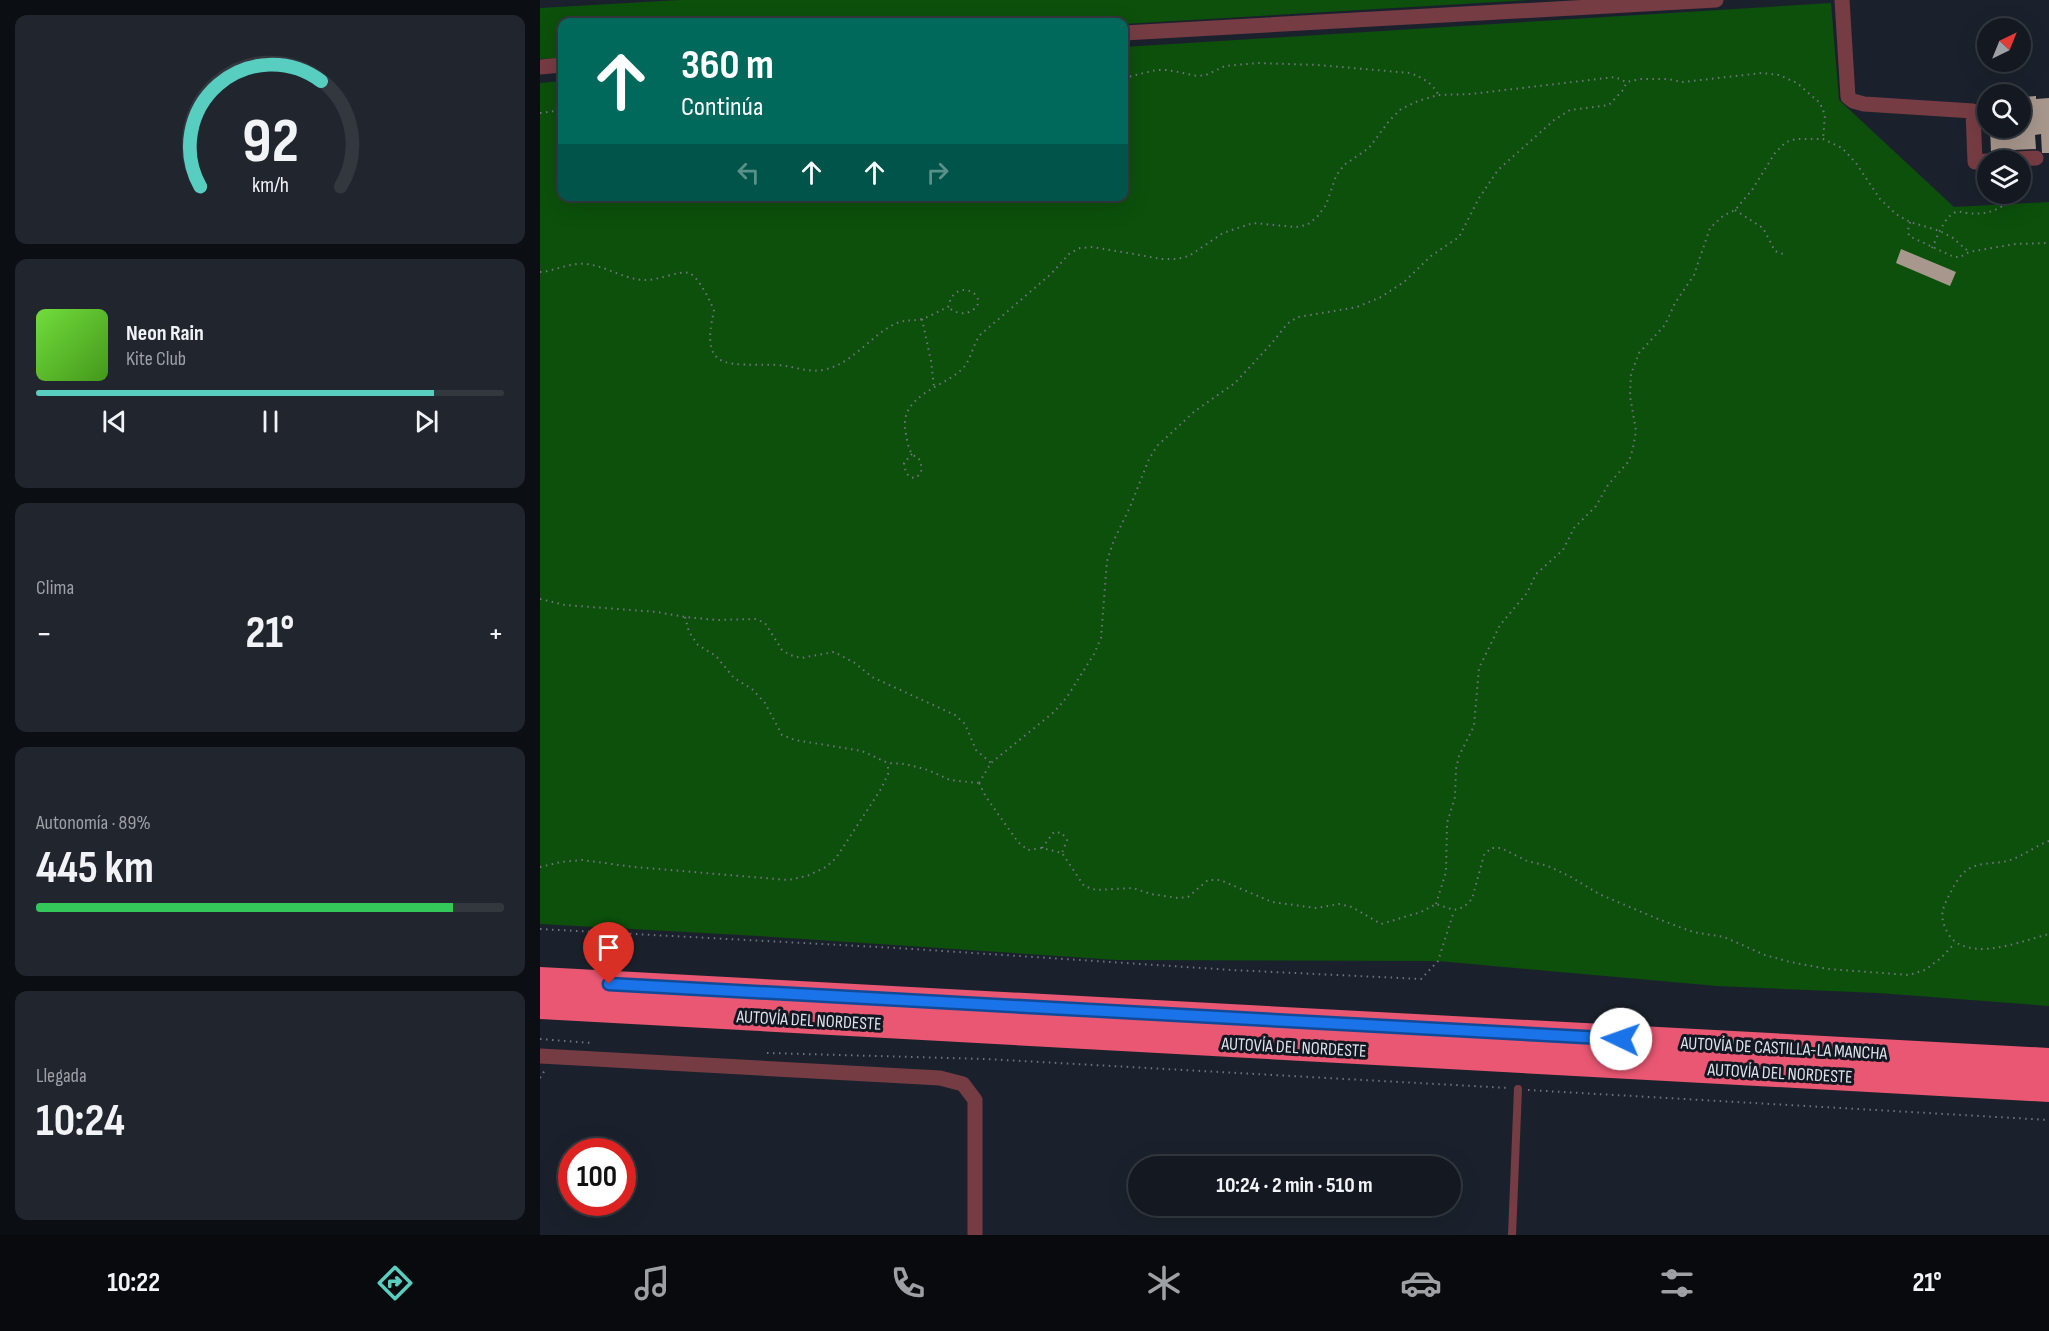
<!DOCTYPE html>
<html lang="es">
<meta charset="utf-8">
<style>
body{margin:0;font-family:"Sofia Sans Condensed",sans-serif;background:#21262e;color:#f1f3f6;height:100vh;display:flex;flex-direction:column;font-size:22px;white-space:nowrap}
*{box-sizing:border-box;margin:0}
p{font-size:20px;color:#9da0a5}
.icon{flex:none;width:33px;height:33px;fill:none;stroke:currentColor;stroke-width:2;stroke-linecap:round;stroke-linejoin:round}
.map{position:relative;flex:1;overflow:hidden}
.sheet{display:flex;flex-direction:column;gap:15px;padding:15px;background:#0b0e12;width:540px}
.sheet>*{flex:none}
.top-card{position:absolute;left:18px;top:18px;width:570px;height:183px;border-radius:12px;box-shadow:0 6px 24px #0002,0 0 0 2px #33383f;background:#00695c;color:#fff;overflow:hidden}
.needle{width:39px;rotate:43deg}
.fabs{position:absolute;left:1437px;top:18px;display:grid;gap:12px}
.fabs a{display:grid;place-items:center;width:54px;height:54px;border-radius:50%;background:#141921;box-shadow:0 6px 24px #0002,0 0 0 2px #33383f;font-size:30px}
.speed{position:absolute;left:18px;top:1138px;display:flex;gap:12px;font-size:30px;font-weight:700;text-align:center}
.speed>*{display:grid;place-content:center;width:78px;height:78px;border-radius:50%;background:#141921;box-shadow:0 6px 24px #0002,0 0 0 2px #33383f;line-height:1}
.speed .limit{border:9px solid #d22;background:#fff;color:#111}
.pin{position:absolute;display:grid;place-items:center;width:51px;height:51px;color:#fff;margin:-62px -26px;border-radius:50% 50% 50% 0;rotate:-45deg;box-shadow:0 0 6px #0007}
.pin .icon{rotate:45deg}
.me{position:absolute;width:66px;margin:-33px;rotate:273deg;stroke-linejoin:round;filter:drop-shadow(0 0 4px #0008)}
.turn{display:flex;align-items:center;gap:21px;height:126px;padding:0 24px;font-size:27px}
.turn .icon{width:78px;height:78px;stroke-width:2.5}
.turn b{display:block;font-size:42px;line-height:51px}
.lanes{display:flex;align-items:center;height:57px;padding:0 24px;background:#0003;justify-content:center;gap:30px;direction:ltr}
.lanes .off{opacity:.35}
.big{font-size:45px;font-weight:700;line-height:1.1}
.sheet .widget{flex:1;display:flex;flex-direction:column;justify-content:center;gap:9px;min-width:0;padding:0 21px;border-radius:12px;background:#21262e}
.sheet .dial{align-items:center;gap:0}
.dial svg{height:156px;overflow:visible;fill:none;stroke:#33383f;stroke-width:7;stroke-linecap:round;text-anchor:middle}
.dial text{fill:#f1f3f6;stroke:none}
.song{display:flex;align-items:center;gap:18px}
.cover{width:72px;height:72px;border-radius:9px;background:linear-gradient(135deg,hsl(100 70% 55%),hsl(100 70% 35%))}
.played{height:6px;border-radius:3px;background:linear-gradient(90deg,#58cec0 85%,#33383f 85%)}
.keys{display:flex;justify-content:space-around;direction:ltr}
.heat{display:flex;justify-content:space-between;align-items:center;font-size:33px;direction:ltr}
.charge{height:9px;border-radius:4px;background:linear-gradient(90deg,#34c759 89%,#33383f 0)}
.trip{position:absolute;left:588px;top:1156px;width:333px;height:60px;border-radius:30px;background:#141921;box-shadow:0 6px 24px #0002,0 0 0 2px #33383f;font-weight:700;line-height:60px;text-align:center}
.tabs{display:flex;height:96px;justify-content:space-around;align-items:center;background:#080a0d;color:#9da0a5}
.tabs .icon{width:42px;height:42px}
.tabs .active{color:#58cec0}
.tabs b{font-size:27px;color:#f1f3f6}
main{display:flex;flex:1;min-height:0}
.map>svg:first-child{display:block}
.green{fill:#0c500b}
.building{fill:#a7978d}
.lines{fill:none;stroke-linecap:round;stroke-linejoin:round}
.path{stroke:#6f747e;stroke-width:2;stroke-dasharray:1.5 4.5;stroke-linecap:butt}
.lane{stroke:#763c43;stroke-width:8}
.street{stroke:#763c43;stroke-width:15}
.highway{stroke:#e95772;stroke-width:28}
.route-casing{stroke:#114b97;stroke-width:15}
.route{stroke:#1a73e8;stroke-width:10}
.labels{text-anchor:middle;stroke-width:6;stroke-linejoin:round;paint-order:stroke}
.street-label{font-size:18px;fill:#dee2ea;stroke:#121722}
</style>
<main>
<section class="sheet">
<div class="widget dial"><svg viewBox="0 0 100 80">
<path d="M14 69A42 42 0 1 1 86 69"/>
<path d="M14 69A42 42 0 0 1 76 15" stroke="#58cec0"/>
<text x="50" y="56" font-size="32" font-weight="700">92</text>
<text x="50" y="72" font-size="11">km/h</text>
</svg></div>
<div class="widget">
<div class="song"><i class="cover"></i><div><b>Neon Rain</b><p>Kite Club</p></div></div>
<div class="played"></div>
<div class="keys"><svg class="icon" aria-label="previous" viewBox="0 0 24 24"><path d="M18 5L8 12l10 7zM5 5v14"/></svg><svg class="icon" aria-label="pause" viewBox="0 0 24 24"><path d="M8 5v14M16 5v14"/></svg><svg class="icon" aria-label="next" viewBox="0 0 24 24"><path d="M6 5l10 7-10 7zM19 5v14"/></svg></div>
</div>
<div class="widget"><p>Clima</p>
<div class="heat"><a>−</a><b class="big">21°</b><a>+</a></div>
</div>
<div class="widget"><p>Autonomía · 89%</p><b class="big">445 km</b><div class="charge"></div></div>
<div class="widget"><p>Llegada</p><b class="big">10:24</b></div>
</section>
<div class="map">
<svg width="1509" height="1235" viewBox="0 0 1509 1235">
<rect width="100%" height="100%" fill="#1b212c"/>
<!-- green -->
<path class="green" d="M139,0H990L584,24L22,22V58L0,59V8Z
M1291,3L1299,100L1414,207L1509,202V1006L1338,993L1177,986L898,961L577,960L219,936L0,924V83L22,81V196H584V47Z"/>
<!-- building -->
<path class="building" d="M1496,96V99L1509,98V153H1502L1501,134L1495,135L1496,149L1451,151L1450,128H1480V97Z
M1361,249L1416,272L1410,286L1356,263Z"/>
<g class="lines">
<!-- path -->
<path class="path" d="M584,78L616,70H628L657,76L666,75L685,66L718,63L778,65L870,73C883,78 891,82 898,94
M0,113L22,110
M1480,189L1492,171
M1195,210L1223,228L1235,251L1243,254
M1370,222L1368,230L1369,236L1414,257H1420L1429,252L1475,244L1509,243
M1392,248C1397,238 1403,219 1414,213C1419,210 1422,213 1427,213C1450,216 1462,208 1477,194
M0,272C15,271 31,262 46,264C66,266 83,279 104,280C117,281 140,270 149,273C158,276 171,302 174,311C159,374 190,363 237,365C255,366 269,374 287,369C313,362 329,338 351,326C365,318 370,322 382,319C391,316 399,311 408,307C416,272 456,300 429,312C421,315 414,312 408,307
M382,319L391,361L394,387
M372,454L364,463L366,473L370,477L375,478C383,473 382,469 380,460C378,458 376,457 373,455C368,450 366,435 365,428C362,396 400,388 420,371C431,362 432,346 440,335L511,274L529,254L540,248L553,247L622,259H637L649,256L683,233L713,223L756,227L767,225L777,217L786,205L796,176L804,165L829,148L849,121L861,109L878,101L898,95L931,94L1075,77L1086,82L1101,79H1128L1143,82L1222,73L1239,75L1257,83L1280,103L1285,115L1283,139
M0,599L25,605L117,612L145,617L177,620L216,619L225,623L242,650L250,655L261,658L294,652L315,663L332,677L415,715L425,724L436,750L451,763
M145,617L149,632L158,645L176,656L194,678L212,689L225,703L242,735L255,740L322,751L348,763L365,764L388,770L410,780L438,783
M439,783L446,797L478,842L488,850L502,848L522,853L544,886L556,890L593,888L611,894L638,898L648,897L668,880H680L732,902L776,908L799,904L812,907L841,924L881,912L896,904L914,910L924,907L932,899L944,855L951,848H961L987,861L1008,866L1031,877L1059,894L1118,919L1153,932L1184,937L1225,955L1250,962L1288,969L1369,975L1385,970L1401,958L1415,943
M439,783L451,763L514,712L527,697L554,654L561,638L567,561L574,540L590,507L609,459L617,446L655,411L695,383L732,343L747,324L758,317L817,307L841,297L864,282L891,256L919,237L939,198L958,170L1014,120L1030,110L1069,105L1083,90L1086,84
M1509,841C1495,846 1482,857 1467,861C1454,864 1438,862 1427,870C1421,874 1416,882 1413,888C1403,907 1397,915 1409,935C1414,942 1419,945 1427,947C1451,954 1486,940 1509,934
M502,848L514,832L522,833L527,840L522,853
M0,867L21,862L42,860L94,867L248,880L267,876L286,867L296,858L341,789L348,774V763
M896,904L906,872L907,823L915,797L916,769L919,756L934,726L939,668L960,625L987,593L996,574L1023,550L1034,528L1056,506L1068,485L1089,461L1093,448L1096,431L1090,396L1091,374L1099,353L1125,325L1135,303L1154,275L1170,228L1183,216L1195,210L1212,190L1235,153L1246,142L1256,139H1283L1302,148L1316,163L1340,199L1356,214L1370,222L1400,231L1413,238L1429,252
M0,929L357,948L692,970L881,979L898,961L914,911
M0,1039L51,1043
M227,1053L446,1059L968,1088
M0,1078L5,1070
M988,1090L1509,1120"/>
<!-- lane -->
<path class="lane" d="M972,1235L978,1089"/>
<!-- street -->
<path class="street" d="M1302,0L1308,97L1313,101L1324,104L1433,111L1435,162L1448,161
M584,33L1176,0
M0,67L22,65
M1459,160L1496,158
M0,1056L400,1078L423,1084L435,1100V1235"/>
<!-- highway -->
<path class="highway" d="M0,981L1509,1062
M0,1005L1509,1088"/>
</g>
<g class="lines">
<!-- route casing -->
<g class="route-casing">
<path id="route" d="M69,984L1081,1039"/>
</g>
<!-- route -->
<use href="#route" class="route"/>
</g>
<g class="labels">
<!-- street labels -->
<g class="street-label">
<text transform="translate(269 1020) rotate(3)" y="6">AUTOVÍA DEL NORDESTE</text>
<text transform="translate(754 1047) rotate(3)" y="6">AUTOVÍA DEL NORDESTE</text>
<text transform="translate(1244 1048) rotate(3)" y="6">AUTOVÍA DE CASTILLA-LA MANCHA</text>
<text transform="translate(1240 1073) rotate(3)" y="6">AUTOVÍA DEL NORDESTE</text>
</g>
</g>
</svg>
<div class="fabs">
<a><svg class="needle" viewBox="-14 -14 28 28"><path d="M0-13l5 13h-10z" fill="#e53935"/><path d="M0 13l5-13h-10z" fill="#9da0a5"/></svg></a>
<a><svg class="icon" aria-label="search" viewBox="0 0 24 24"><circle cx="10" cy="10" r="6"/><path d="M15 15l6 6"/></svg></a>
<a><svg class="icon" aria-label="layers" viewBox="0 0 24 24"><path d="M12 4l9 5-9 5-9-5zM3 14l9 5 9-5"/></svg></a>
</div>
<div class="speed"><div class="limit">100</div></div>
<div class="pin" style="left:69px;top:984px;background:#d93025"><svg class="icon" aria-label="arrive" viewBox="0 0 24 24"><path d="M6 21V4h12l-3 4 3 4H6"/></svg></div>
<svg class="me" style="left:1081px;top:1039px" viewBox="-20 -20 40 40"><circle r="19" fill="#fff"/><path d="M0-13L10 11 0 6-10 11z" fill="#1a73e8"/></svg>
<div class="trip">10:24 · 2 min · 510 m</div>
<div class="top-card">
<div class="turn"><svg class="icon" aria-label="ahead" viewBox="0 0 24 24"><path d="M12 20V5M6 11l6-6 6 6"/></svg><div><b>360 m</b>Continúa</div></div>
<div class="lanes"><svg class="icon off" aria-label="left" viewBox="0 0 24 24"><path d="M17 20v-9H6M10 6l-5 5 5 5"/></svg><svg class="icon" aria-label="ahead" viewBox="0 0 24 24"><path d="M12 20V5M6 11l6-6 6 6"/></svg><svg class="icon" aria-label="ahead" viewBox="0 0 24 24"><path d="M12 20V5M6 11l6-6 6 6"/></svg><svg class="icon off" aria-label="right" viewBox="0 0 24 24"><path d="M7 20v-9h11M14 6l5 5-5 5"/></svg></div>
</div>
</div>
</main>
<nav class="tabs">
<b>10:22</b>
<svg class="icon active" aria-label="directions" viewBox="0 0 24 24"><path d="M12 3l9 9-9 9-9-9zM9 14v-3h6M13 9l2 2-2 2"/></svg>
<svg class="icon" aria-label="music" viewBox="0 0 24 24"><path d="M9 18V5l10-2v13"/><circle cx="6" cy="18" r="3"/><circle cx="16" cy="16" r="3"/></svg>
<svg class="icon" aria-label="phone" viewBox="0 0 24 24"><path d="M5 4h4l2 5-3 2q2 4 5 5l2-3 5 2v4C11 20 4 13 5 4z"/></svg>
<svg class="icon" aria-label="climate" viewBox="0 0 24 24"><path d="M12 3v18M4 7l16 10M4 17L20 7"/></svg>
<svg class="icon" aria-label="car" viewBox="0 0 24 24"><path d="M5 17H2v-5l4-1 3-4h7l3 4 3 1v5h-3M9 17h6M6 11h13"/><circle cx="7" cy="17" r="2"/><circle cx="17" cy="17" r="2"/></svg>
<svg class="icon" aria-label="filters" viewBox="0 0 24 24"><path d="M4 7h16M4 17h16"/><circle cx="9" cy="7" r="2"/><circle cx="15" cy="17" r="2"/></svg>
<b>21°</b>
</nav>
